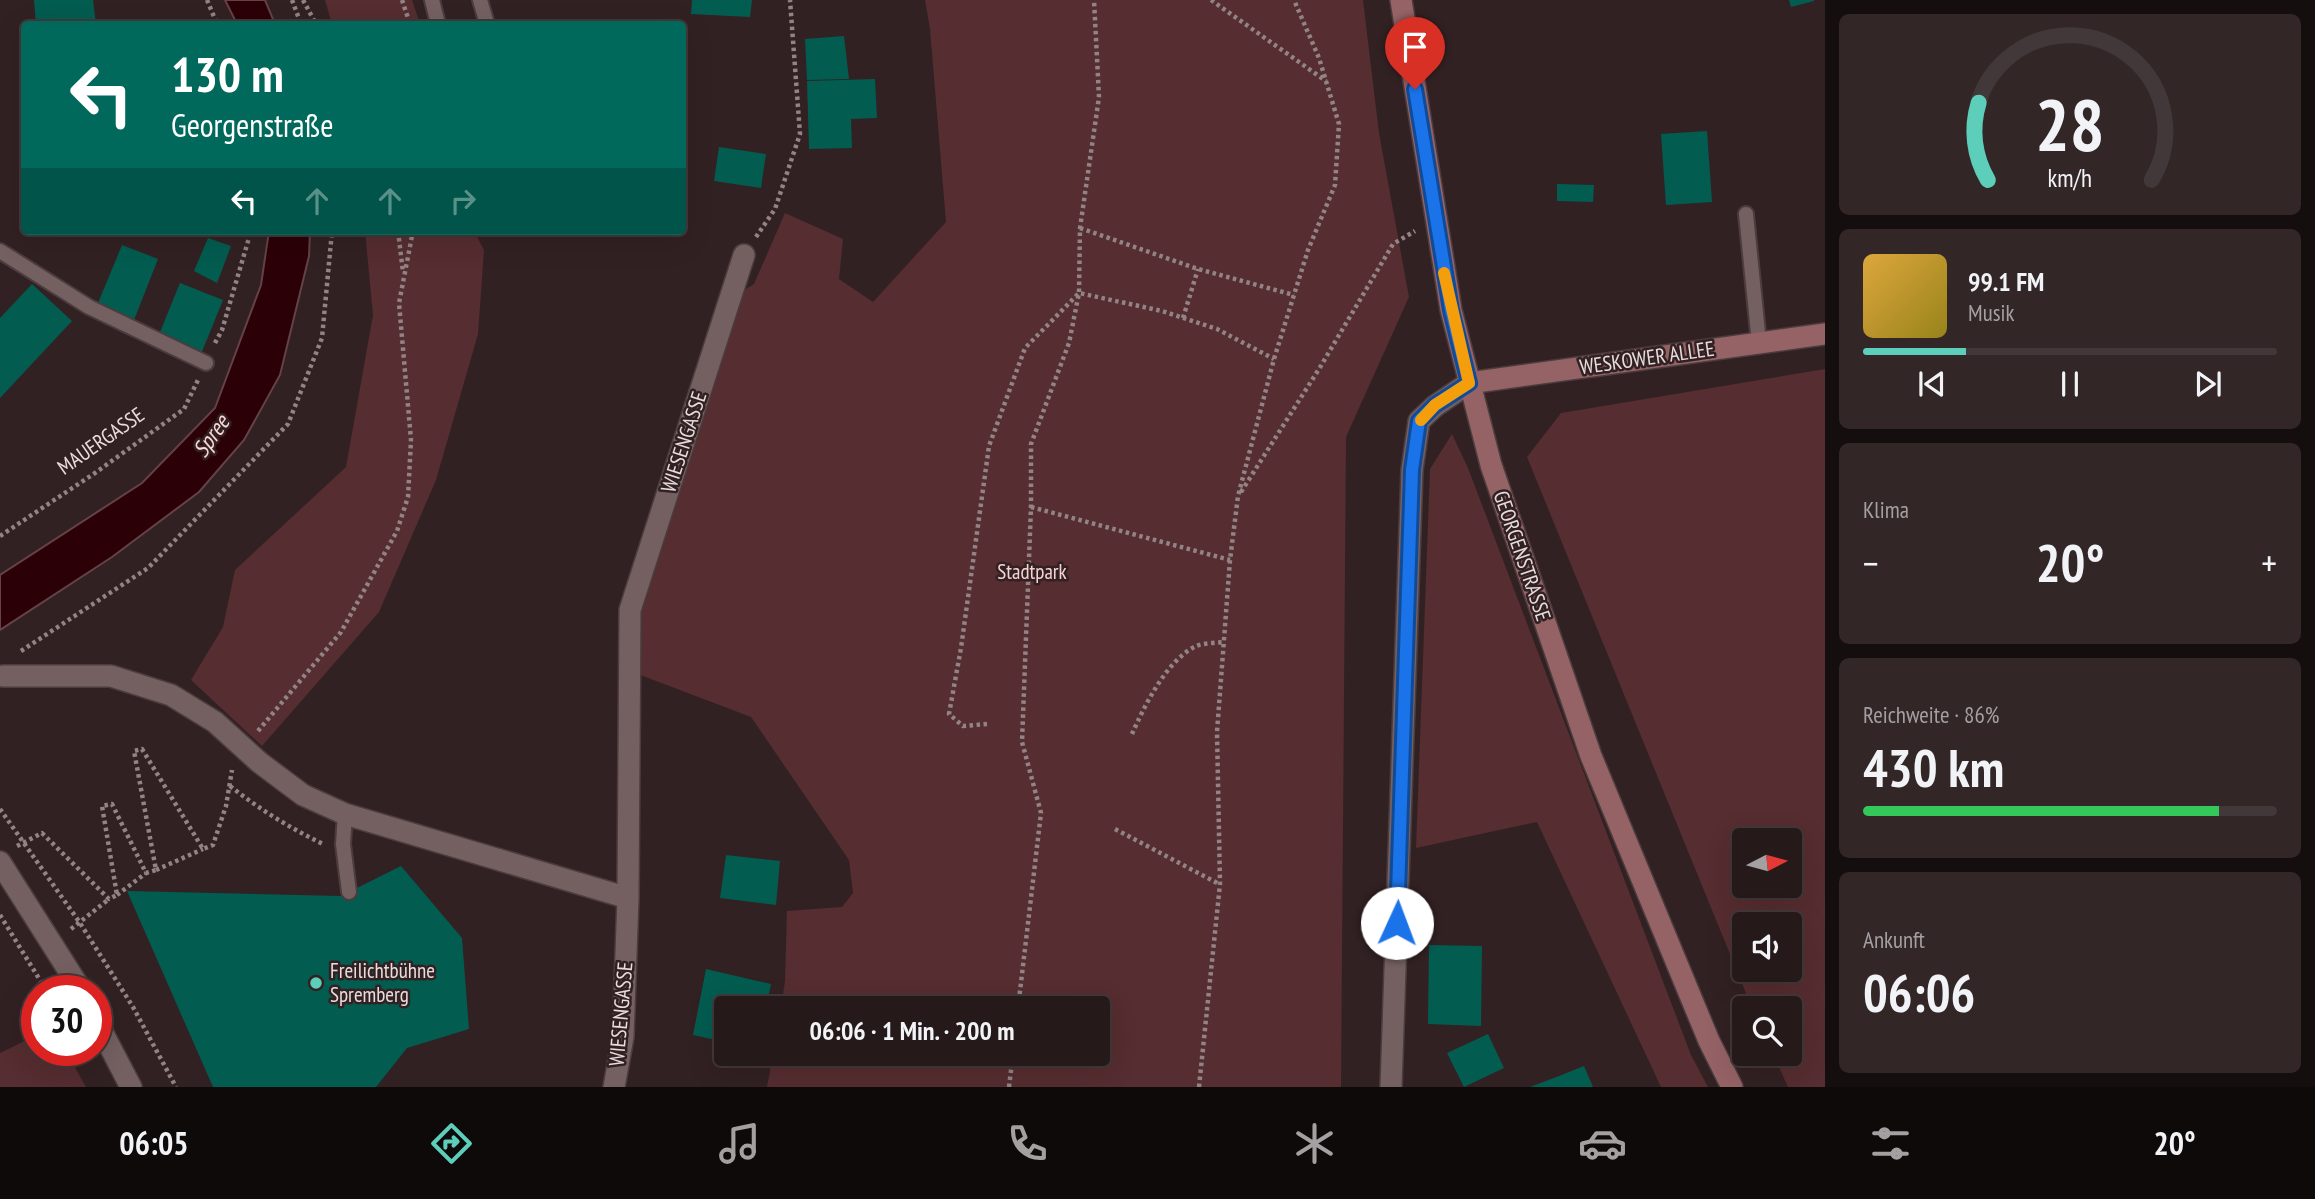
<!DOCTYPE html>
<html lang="de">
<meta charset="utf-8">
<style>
body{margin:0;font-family:"PT Sans Narrow",sans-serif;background:#322627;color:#f1f3f6;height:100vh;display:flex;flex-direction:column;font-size:26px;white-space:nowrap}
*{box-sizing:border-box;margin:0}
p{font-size:23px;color:#a4a0a2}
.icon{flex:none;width:38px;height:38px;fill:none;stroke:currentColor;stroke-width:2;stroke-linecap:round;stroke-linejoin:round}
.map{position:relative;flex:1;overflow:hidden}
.panel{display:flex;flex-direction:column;gap:14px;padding:14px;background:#150e0e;width:490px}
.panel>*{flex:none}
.banner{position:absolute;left:21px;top:21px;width:665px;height:214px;border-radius:7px;box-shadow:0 7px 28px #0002,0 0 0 2px #423839;background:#00695c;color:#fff;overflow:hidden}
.needle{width:46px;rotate:84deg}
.buttons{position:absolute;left:1732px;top:828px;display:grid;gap:14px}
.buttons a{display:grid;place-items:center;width:70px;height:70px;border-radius:7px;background:#26191a;box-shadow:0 7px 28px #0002,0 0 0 2px #423839;font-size:35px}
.speed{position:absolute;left:21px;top:975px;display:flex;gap:14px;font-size:35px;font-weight:700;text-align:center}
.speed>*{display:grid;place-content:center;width:91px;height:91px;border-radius:50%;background:#26191a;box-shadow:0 7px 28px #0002,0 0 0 2px #423839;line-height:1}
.speed .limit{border:10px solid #d22;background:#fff;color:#111}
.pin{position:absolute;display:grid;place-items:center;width:60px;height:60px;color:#fff;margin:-72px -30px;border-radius:50% 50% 50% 0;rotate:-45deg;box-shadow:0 0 7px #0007}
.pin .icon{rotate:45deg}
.me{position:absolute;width:77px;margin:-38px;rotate:2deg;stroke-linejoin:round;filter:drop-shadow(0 0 5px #0008)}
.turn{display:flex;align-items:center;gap:24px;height:147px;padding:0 35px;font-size:32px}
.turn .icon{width:91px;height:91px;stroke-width:2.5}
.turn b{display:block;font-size:49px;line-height:60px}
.lanes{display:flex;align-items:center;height:66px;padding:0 35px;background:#0003;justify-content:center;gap:35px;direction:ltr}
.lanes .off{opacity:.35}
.big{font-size:52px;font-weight:700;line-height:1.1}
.panel .tile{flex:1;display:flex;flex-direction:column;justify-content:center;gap:10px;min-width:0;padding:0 24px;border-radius:10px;background:#322627}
.panel .dial{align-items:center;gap:0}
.dial svg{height:182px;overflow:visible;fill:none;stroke:#423839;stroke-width:7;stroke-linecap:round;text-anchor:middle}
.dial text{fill:#f1f3f6;stroke:none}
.song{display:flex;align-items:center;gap:21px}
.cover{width:84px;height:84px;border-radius:10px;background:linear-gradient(135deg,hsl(40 70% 55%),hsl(50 70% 35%))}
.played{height:7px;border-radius:4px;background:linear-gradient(90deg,#5cceba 25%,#423839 25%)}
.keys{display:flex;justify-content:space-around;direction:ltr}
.heat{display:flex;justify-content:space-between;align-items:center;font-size:38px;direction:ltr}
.charge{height:10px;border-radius:5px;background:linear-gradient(90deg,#34c759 86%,#423839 0)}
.trip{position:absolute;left:714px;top:996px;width:396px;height:70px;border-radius:7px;background:#26191a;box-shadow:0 7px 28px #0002,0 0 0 2px #423839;font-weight:700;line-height:70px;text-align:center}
.menu{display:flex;height:112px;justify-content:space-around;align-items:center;background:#0f0a0a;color:#a4a0a2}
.menu .icon{width:49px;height:49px}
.menu .on{color:#5cceba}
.menu b{font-size:32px;color:#f1f3f6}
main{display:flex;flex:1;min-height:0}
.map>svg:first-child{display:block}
.green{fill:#562d30;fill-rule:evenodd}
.water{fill:#2c0007;stroke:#644247;stroke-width:2}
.building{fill:#035c50}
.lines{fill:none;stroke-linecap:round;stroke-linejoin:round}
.service-casing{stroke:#4b3c3d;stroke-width:18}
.minor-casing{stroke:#4b3c3d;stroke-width:24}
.tertiary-casing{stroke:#4b3c3d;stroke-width:24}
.secondary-casing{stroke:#4b3c3d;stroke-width:24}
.path{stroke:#928384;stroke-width:4.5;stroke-dasharray:3.5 3.5;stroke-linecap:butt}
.service{stroke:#746061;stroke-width:14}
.minor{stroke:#746061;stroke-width:21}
.tertiary{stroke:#746061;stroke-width:21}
.secondary{stroke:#956266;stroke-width:21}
.route-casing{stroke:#114b97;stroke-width:18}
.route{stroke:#1a73e8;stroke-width:12}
.slow{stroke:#f59e0b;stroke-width:12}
.poi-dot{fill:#5cceba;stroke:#322122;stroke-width:2.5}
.labels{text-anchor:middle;stroke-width:5;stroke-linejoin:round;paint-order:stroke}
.street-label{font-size:21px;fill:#e8dcdd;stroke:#322122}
.park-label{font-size:21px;fill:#f8d2d3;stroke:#322122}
.poi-label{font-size:21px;fill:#e8dcdd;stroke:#322122;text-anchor:start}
.water-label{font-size:23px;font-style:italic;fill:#fcd6d8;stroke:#322122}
</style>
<main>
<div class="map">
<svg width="1825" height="1087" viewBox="0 0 1825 1087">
<rect width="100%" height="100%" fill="#322122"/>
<!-- green -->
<path class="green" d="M325,0H412L420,24H332Z
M925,0H1363L1379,133L1409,297L1346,437L1341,1087H767L773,1054H1097V1008H781L785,981L787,911L842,907L853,893L849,860L751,717L635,673V611L738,294L754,284L785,213L843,239L839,279L873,302L946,222L930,29Z
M365,231H474L484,250L478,334L436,480L379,612L262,746L191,680L223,627L235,570L346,467L373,315Z
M1825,369V1087H1788L1773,1054H1790V1008H1752L1527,457L1561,413ZM1745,840H1790V886H1745ZM1745,924H1790V970H1745Z
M1452,434L1468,468L1691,1055L1708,1087H1661L1537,822L1416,848L1430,469Z
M37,1035V1050H65L86,1087H0V1053Z"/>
<!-- water -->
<path class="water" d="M225,0H265L275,24H237Z
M269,231H310L309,256L280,375L244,440L199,492L112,557L0,630V575L142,483L215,408L261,285Z"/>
<!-- building -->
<path class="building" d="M34,0H93L96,24H36Z
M692,0H752L750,17L691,14Z
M1789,0H1814V1L1791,7Z
M844,36L849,79L807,80L805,39Z
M875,79L877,118L851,119L852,148L809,149L807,81Z
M1707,131L1712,202L1666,205L1661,134Z
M719,147L766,154L761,188L714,181Z
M1557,184L1594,185L1593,202L1557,201Z
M208,238L231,246L217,283L194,271Z
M122,245L158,259L134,320L98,303Z
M180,283L223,300L201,354L158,337Z
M32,284L72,321L0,398V318Z
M726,855L780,861L776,905L720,898Z
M401,866L462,938L469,1029L407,1048L376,1087H213L127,891L341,896Z
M1429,945L1482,946L1481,1026L1428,1024Z
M706,969L771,984L766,1008H726V1042L693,1035Z
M1488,1034L1504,1068L1464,1087L1447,1053Z
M1584,1066L1593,1087H1530L1559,1076Z"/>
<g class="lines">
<!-- service casing -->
<g class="service-casing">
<path id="service" d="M432,0L438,24
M480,0L487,24
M1746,214L1759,343
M0,251L89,307L206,363
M345,814L343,844L349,892"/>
</g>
<!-- minor casing -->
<g class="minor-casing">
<path id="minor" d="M3,676H111L171,695L215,722L259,762L303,795L345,814L628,898
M614,1087L623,1037L628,898L630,610L744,255
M1391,1087L1412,470L1419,421L1435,406L1469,383"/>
</g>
<!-- tertiary casing -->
<g class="tertiary-casing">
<path id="tertiary" d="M0,862L81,990
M96,1020L131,1087"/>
</g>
<!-- secondary casing -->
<g class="secondary-casing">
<path id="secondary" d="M1401,0L1451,310L1491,465L1591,756L1709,1041L1732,1087
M1469,383L1825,334"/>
</g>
<!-- path -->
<path class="path" d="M207,0L217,24
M292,0L301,24
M303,0L316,24
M402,0L410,24
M1211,0L1326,81
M1080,228L1198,269L1294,295
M398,231L403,272
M756,237L775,209L800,134L790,0
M1183,318L1198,269
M215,343L222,330L251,231
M1241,492L1319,369L1393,244L1415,231
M1031,507L1230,560
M0,536L95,473L184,409L198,380
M21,651L148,568L288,424L322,338L332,231
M987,724L963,726L949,714L961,648L989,446L1025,348L1079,293L1162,311L1217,329L1274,359
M258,731L341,632L397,531L408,497L411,440L399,303L413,231
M1132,734C1145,705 1166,661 1196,646C1203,643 1215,643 1224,642
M230,786C259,809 290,828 323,844
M0,809L80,923L133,1007L176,1087
M1115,829L1219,884
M17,846L42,833L109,899L117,895L102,806L112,804L146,873L156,870L134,751L142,749L203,849L213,845L226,806L232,770
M156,870L203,849
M117,895L146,873
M0,915L46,990
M71,929L109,899
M1018,1008L1041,813L1022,742L1031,507V444L1069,343L1079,293L1080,228L1099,97L1094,0
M1009,1087L1013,1054
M1199,1087L1220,884L1217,732L1230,560L1238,496L1274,359L1308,250L1335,185L1339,124L1319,58L1294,0"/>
<!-- service -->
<use href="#service" class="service"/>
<!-- minor -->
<use href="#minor" class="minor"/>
<!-- tertiary -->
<use href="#tertiary" class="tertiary"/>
<!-- secondary -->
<use href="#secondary" class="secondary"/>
</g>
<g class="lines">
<!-- route casing -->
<g class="route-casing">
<path id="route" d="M1397,923L1412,470L1419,421L1435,405L1469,383L1451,310L1415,89"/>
</g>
<!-- route -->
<use href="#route" class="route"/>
<!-- slow -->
<path class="slow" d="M1421,420L1435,405L1469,383L1444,273"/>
</g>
<!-- markers -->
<circle class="poi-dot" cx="316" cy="983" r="7"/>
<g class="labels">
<!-- street labels -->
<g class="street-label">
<text transform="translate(1647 358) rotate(-8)" y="7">WESKOWER ALLEE</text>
<text transform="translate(101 441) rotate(-35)" y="7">MAUERGASSE</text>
<text transform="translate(684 442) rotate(-72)" y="7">WIESENGASSE</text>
<text transform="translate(1522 556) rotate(71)" y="7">GEORGENSTRASSE</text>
<text transform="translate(621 1014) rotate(-85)" y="7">WIESENGASSE</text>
</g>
<!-- park labels -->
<g class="park-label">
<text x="1032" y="579">Stadtpark</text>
</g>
<!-- poi labels -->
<g class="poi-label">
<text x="330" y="978">Freilichtbühne<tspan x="330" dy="24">Spremberg</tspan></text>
</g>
<!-- water labels -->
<g class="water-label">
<text transform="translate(211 436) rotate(-55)" y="8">Spree</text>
</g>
</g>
</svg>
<div class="buttons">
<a><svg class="needle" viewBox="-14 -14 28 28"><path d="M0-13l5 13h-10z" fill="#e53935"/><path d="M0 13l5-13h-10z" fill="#a4a0a2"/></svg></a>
<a><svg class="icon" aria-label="sound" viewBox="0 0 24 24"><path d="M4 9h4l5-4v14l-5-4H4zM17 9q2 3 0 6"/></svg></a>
<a><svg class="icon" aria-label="search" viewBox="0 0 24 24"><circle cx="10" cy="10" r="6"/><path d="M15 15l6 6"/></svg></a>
</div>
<div class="speed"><div class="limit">30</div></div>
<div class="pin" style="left:1415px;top:89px;background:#d93025"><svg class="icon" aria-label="arrive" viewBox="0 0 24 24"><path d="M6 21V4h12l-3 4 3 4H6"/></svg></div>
<svg class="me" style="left:1397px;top:923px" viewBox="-20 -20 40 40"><circle r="19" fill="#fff"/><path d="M0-13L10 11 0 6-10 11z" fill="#1a73e8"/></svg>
<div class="trip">06:06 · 1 Min. · 200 m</div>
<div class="banner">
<div class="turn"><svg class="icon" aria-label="left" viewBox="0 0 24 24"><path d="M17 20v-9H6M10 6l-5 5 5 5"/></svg><div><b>130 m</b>Georgenstraße</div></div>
<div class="lanes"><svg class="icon" aria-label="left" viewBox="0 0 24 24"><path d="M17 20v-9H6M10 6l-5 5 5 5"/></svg><svg class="icon off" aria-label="ahead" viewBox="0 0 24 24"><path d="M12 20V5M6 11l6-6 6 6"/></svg><svg class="icon off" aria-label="ahead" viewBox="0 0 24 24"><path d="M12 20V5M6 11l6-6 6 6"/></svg><svg class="icon off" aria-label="right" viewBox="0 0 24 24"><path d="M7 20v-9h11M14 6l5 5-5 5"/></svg></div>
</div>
</div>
<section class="panel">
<div class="tile dial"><svg viewBox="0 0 100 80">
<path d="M14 69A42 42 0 1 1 86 69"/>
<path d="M14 69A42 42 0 0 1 10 35" stroke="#5cceba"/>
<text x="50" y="56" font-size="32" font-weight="700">28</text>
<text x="50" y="72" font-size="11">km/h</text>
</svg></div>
<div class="tile">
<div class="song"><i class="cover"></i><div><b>99.1 FM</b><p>Musik</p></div></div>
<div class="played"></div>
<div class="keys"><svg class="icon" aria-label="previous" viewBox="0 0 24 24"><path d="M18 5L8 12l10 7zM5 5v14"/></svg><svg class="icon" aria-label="pause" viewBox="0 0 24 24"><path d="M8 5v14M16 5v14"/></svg><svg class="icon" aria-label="next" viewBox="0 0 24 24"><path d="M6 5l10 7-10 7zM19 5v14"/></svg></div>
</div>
<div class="tile"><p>Klima</p>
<div class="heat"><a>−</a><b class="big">20°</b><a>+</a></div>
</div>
<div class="tile"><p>Reichweite · 86%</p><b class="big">430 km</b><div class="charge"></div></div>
<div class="tile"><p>Ankunft</p><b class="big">06:06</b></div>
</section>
</main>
<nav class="menu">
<b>06:05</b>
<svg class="icon on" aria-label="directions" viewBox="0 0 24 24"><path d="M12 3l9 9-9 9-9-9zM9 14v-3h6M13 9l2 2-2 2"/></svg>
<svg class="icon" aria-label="music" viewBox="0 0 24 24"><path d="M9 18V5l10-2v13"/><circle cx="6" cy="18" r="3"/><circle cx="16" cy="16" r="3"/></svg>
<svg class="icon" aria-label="phone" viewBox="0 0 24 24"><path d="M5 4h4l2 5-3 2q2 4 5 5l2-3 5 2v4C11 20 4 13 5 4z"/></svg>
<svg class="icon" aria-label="climate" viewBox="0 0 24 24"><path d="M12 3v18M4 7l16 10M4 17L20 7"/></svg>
<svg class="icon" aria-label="car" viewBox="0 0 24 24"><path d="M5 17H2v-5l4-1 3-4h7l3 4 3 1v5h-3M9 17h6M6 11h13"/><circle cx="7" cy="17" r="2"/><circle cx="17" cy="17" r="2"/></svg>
<svg class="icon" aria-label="filters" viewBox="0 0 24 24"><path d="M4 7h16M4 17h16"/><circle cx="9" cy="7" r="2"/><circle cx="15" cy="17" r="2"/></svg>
<b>20°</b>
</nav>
